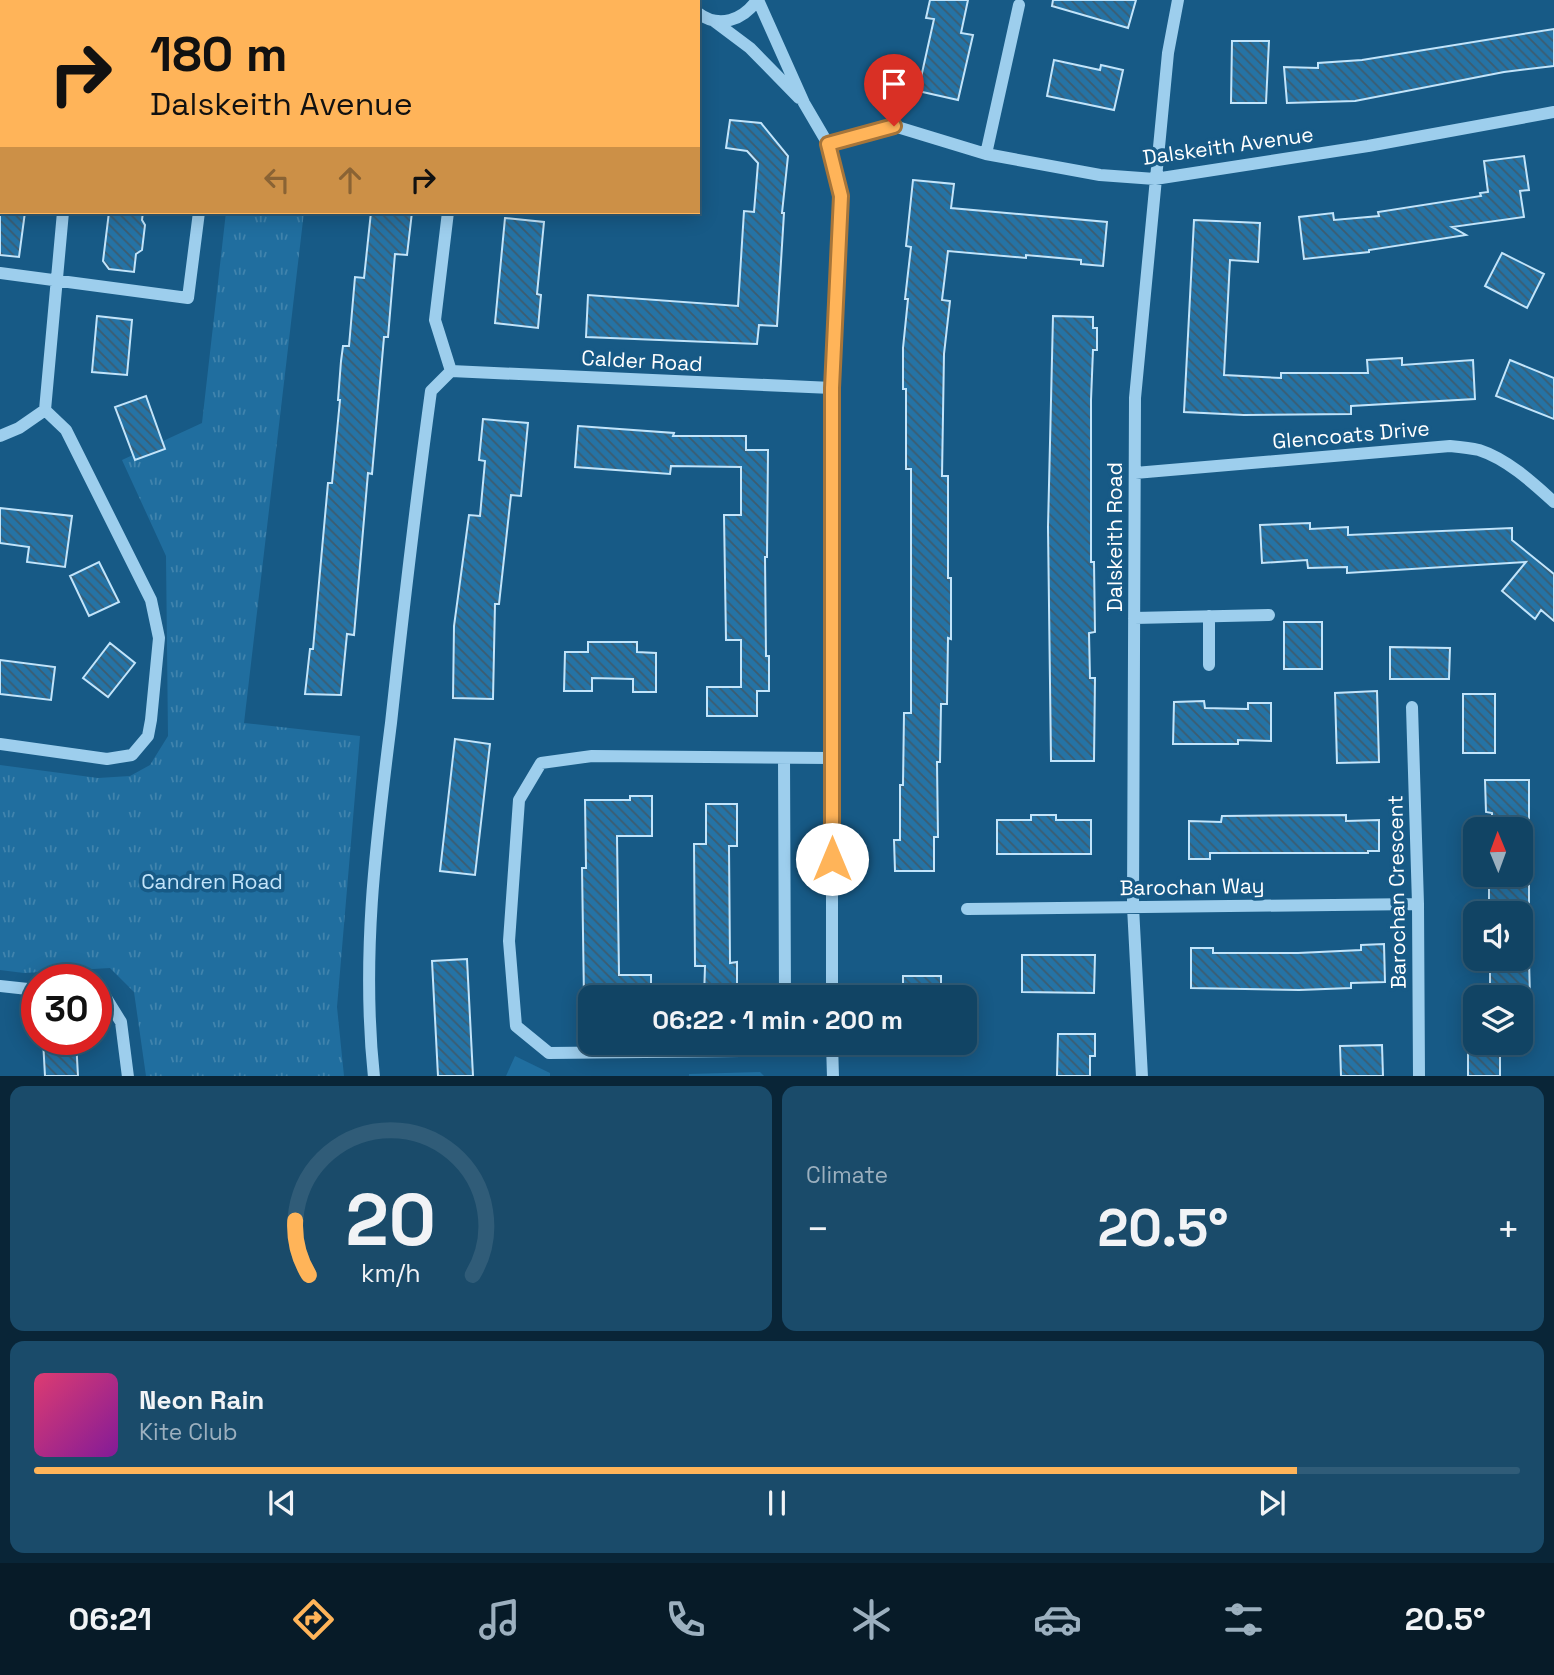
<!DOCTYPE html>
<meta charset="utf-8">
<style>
body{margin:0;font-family:"Space Grotesk",sans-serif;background:#1a4b6a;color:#f1f3f6;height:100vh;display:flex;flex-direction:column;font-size:26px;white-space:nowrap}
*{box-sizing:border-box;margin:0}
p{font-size:23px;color:#9cb0bf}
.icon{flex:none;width:38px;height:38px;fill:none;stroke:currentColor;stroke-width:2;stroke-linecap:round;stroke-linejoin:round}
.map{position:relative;height:1076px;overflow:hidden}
.drawer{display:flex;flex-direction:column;gap:10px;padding:10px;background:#092537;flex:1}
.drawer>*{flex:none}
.banner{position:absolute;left:0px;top:0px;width:700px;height:214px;box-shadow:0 4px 18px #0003,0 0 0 2px #305c78;background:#ffb459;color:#111;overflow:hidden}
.needle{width:46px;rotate:359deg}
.fabs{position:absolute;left:1463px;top:817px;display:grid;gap:14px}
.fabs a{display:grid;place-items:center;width:70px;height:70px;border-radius:14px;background:#114464;box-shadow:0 4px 18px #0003,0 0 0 2px #305c78;font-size:35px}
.speed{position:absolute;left:21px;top:964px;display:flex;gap:14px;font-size:35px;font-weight:700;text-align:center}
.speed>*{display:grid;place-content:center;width:91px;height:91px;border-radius:50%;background:#114464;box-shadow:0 4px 18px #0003,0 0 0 2px #305c78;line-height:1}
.speed .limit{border:10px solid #d22;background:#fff;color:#111}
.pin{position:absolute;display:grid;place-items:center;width:60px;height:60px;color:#fff;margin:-72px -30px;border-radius:50% 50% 50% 0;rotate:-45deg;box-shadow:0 0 7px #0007}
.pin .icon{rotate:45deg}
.me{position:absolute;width:77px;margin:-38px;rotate:0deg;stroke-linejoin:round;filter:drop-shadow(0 0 5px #0008)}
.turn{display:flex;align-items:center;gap:24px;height:147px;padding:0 35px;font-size:32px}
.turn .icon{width:91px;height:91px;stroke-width:2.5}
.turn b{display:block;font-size:49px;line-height:60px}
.lanes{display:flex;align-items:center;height:66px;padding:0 35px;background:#0003;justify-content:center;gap:35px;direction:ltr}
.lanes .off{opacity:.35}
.big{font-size:52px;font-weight:800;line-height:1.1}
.drawer .card{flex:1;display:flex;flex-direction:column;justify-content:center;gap:10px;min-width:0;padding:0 24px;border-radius:14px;background:#1a4b6a}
.drawer .dial{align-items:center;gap:0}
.dial svg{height:182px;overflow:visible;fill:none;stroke:#305c78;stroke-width:7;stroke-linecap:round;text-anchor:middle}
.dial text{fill:#f1f3f6;stroke:none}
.song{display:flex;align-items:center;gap:21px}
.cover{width:84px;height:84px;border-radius:10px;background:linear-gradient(135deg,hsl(340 70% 55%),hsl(290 70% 35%))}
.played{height:7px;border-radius:4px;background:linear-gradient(90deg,#ffb459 85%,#305c78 85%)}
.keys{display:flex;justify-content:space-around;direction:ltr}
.heat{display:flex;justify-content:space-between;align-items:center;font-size:38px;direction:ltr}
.drawer .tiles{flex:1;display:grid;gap:10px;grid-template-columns:1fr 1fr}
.card:last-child{grid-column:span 2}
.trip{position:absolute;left:578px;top:985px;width:399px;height:70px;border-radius:14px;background:#114464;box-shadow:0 4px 18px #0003,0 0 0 2px #305c78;font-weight:800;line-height:70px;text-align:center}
.dock{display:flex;height:112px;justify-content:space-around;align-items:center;background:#071b28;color:#9cb0bf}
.dock .icon{width:49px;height:49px}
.dock .on{color:#ffb459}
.dock b{font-size:32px;color:#f1f3f6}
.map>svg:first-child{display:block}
.grass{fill:#206e9f}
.park{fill:url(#park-tufts)}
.building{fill:url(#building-back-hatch);stroke:#c2e4fa;stroke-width:2}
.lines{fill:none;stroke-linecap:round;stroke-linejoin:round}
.minor{stroke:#9dceed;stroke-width:12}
.route-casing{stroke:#a6753a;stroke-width:18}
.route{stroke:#ffb459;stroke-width:12}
.labels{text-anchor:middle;stroke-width:7;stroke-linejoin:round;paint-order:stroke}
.street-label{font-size:21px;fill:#fff;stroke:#175a86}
.park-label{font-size:21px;fill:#c2e4fa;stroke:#175a86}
</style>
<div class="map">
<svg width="1554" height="1077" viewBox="0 0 1554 1077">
<defs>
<pattern id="park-tufts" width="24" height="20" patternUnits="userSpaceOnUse" patternTransform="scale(1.75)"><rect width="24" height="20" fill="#206e9f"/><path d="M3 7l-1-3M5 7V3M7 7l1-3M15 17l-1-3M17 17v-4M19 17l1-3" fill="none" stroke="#4184ad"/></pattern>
<pattern id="building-back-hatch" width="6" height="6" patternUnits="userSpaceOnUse" patternTransform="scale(1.75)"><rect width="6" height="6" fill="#2573a5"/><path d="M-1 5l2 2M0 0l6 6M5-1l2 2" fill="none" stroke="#3c5c70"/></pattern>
</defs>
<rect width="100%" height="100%" fill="#175a86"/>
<!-- grass -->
<path class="grass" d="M515,1056L550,1073V1076H506Z
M760,1072L764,1076H689V1074Z"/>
<!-- park -->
<path class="park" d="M226,212H304L244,723L360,736L337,1007L344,1076H146L134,992L110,968L24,973L0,970V765L98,778L130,776L150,765L168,736L166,556L122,460L202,423Z"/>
<!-- building -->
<path class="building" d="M930,0H968L961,33L973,35L958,100L918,91L934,19L926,18Z
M1053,0H1136L1128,28L1052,6Z
M1554,29V66L1504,72L1355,101L1287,103L1284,67L1318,68V63L1362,60Z
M1232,41H1269L1266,103H1231Z
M1054,60L1100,70L1101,65L1123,70L1114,110L1047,96Z
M730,120L761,123L788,156L782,213H784L777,326L759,325L757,344L586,337L588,295L738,306L744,211L754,212L758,163L747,151L726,148Z
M1524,156L1529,190L1520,191L1524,217L1452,227L1466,235L1369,250V252L1304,259L1299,217L1333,213L1334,220L1379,216L1378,212L1481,196L1480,193L1488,192L1484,161Z
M913,180L954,184L951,208L1107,222L1103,266L1081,264V260L1026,255V258L948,251L942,300L950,301L944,354L942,476H948V578H951V639L948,638L947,704H941L940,762H937L938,837H934V871H895L894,840H900V785H903L904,713H911V469H906V389H903V348L908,299H905L911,247L906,246Z
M0,212H25L19,257L0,255Z
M109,212H143L142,220L145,225L142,250L136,254L134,272L109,269L103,261Z
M371,212H412L407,255L395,254L388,337H384L372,474L368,473L354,635L347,634L341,695L305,694L310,649H313L328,483H332L340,400H338L341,361L343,346H349L355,277L364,278Z
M505,218L544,222L537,294L541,295L538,328L495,323Z
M1194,220L1260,223L1258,262L1230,260L1224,375L1281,378V373H1368L1367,360L1402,358V365L1473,360L1475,399L1351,406V414L1244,415L1184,412Z
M1502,253L1544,274L1527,308L1485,286Z
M97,316L132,320L127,375L92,372Z
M1053,316L1093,317V328H1097V350H1093L1091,400V562H1094L1095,632L1089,633L1090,678H1095L1094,761H1051L1048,527Z
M1510,360L1554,378V419L1496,396Z
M146,396L165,449L135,460L115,407Z
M483,419L528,423L521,496L511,495L499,604H495L493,699L453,698L454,626L469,515L480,516L485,461L479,460Z
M578,426L674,433L673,436H746V450H768L767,557H765L766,656H769V691H757V716H707V687H741V640H726L724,515H741V467L671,466L670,474L575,467Z
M0,508L72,516L65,567L27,562L29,547L0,543Z
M1310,523V529L1348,527V535L1512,528V540L1554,574V621L1541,610L1535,619L1502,591L1526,562L1347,573V567L1308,568L1307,560L1262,563L1260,525Z
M99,562L119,602L89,616L70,576Z
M1284,622H1322V669H1284Z
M588,642H637V652L656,653V692H633V679L592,678V691H564L565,652H588Z
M110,643L135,663L108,697L83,678Z
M1390,647L1450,648L1449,679H1390Z
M0,660L55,667L51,700L0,694Z
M1377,691L1379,762L1337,763L1335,693Z
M1463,694H1495V753H1463Z
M1204,701L1205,708L1248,709V703H1271V741L1238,740V744H1173L1174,702Z
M455,739L490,744L475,875L440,871Z
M1485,780H1529V830H1492V813L1486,812Z
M630,796H652V836H617L619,975H651V998H584L582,868H586L585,800H630Z
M706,804H737V846H729L730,963L737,962V998H704L705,966H695L694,844H706Z
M1031,815H1056V820H1091V854H997V820H1031Z
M1346,815V821L1379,820V851H1368V853H1210V859H1189V821L1221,822L1222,816Z
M1489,875H1529V914H1489Z
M1384,944L1385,982L1351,983V988L1299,990L1191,988V948H1213V953H1298L1361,950V945Z
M1022,955H1095L1094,993L1022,992Z
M467,959L473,1076H438L432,961Z
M1490,959H1529L1530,998H1490Z
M903,976H941V998H903Z
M1058,1034H1095V1056H1090V1076H1057Z
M43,1040H76L78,1076H45Z
M1382,1045L1383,1076H1341L1340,1046Z
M1468,1049H1500V1076H1468Z"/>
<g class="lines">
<!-- minor -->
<path class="minor" d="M74,0V2
M654,0L659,2
M687,0L688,2
M758,0L804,103L828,144L841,196L832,388V998
M698,13C719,29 743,20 757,0
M714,21L750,48L799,98
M828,144L894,126L986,154L1100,175L1155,179L1368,146L1554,112
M986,154L1019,5
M0,273L188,298L199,212
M451,371L832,388
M0,436L19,428L45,410L63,212
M1135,473L1450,446C1460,447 1470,448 1479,450C1507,459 1532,482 1554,502
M1209,616V665
M1134,618L1269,615
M1412,707L1418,904L1419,1077
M0,744L107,759L132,755L148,736L151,720L159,638L151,600L66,430L45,410
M784,758L785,998
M831,758L592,756L541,763L519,800L509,941L516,1026L549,1053L832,1050
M967,909L1418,904
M0,986L37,990
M96,992L103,993L121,1022L128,1077
M832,1043L833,1077
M374,1077C361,956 376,842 391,723C403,612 416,501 431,391L451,371L435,320L448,212
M1142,1077L1133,907L1135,398L1168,53L1178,0"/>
</g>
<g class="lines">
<!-- route casing -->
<g class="route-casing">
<path id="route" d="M832,859V388L841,196L828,144L894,126"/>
</g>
<!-- route -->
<use href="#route" class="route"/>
</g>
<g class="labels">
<!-- street labels -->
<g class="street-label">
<text transform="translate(1228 146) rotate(-8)" y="7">Dalskeith Avenue</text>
<text transform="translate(642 361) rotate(3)" y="7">Calder Road</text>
<text transform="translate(1351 435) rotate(-5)" y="7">Glencoats Drive</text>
<text transform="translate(1115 537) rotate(-90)" y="7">Dalskeith Road</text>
<text transform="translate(1192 887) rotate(-1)" y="7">Barochan Way</text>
<text transform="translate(1397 892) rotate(-91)" y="7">Barochan Crescent</text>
</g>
<!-- park labels -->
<g class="park-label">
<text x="212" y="889">Candren Road</text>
</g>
</g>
</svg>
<div class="fabs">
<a><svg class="needle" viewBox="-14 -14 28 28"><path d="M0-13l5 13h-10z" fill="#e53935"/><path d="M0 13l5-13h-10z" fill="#9cb0bf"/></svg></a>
<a><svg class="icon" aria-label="sound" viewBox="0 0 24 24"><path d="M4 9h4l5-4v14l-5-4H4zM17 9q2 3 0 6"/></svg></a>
<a><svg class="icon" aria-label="layers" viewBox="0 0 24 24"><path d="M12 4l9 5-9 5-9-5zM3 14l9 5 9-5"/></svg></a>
</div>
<div class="speed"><div class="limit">30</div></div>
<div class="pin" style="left:894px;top:126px;background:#d93025"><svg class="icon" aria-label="arrive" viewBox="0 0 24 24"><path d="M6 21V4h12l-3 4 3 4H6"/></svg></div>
<svg class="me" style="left:832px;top:859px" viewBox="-20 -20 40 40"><circle r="19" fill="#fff"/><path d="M0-13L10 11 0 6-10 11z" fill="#ffb459"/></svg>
<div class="trip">06:22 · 1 min · 200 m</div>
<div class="banner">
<div class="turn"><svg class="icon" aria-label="right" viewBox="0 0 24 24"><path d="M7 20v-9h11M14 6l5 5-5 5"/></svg><div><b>180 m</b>Dalskeith Avenue</div></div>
<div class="lanes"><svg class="icon off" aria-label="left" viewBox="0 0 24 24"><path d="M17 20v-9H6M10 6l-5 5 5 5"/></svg><svg class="icon off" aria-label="ahead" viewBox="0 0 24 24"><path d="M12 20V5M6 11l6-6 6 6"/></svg><svg class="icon" aria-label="right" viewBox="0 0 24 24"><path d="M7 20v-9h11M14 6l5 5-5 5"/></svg></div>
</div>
</div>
<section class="drawer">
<div class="tiles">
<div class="card dial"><svg viewBox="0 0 100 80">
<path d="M14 69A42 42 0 1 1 86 69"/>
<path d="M14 69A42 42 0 0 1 8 45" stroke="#ffb459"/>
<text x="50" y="56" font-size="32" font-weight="700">20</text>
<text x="50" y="72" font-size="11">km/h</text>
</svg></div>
<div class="card"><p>Climate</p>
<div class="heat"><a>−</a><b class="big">20.5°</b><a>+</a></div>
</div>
<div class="card">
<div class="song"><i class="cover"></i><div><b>Neon Rain</b><p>Kite Club</p></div></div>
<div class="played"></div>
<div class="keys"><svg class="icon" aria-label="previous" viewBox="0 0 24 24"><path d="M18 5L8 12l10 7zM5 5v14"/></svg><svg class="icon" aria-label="pause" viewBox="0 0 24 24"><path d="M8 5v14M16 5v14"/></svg><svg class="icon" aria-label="next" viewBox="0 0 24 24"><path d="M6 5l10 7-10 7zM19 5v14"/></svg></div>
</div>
</div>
</section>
<nav class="dock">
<b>06:21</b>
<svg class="icon on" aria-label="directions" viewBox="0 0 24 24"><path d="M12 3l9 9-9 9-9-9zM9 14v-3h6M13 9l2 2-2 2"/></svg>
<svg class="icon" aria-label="music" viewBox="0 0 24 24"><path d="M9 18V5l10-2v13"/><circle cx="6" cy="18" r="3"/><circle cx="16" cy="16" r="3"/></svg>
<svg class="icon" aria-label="phone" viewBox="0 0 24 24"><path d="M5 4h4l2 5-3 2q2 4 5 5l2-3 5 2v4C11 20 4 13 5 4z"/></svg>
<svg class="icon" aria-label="climate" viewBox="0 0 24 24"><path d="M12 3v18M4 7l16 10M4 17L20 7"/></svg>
<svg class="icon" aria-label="car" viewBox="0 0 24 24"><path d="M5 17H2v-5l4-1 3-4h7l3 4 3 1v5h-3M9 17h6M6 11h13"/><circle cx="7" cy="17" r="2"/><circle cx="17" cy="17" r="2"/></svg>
<svg class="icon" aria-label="filters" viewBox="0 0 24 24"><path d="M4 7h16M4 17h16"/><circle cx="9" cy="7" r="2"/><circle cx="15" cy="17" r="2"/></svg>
<b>20.5°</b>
</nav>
